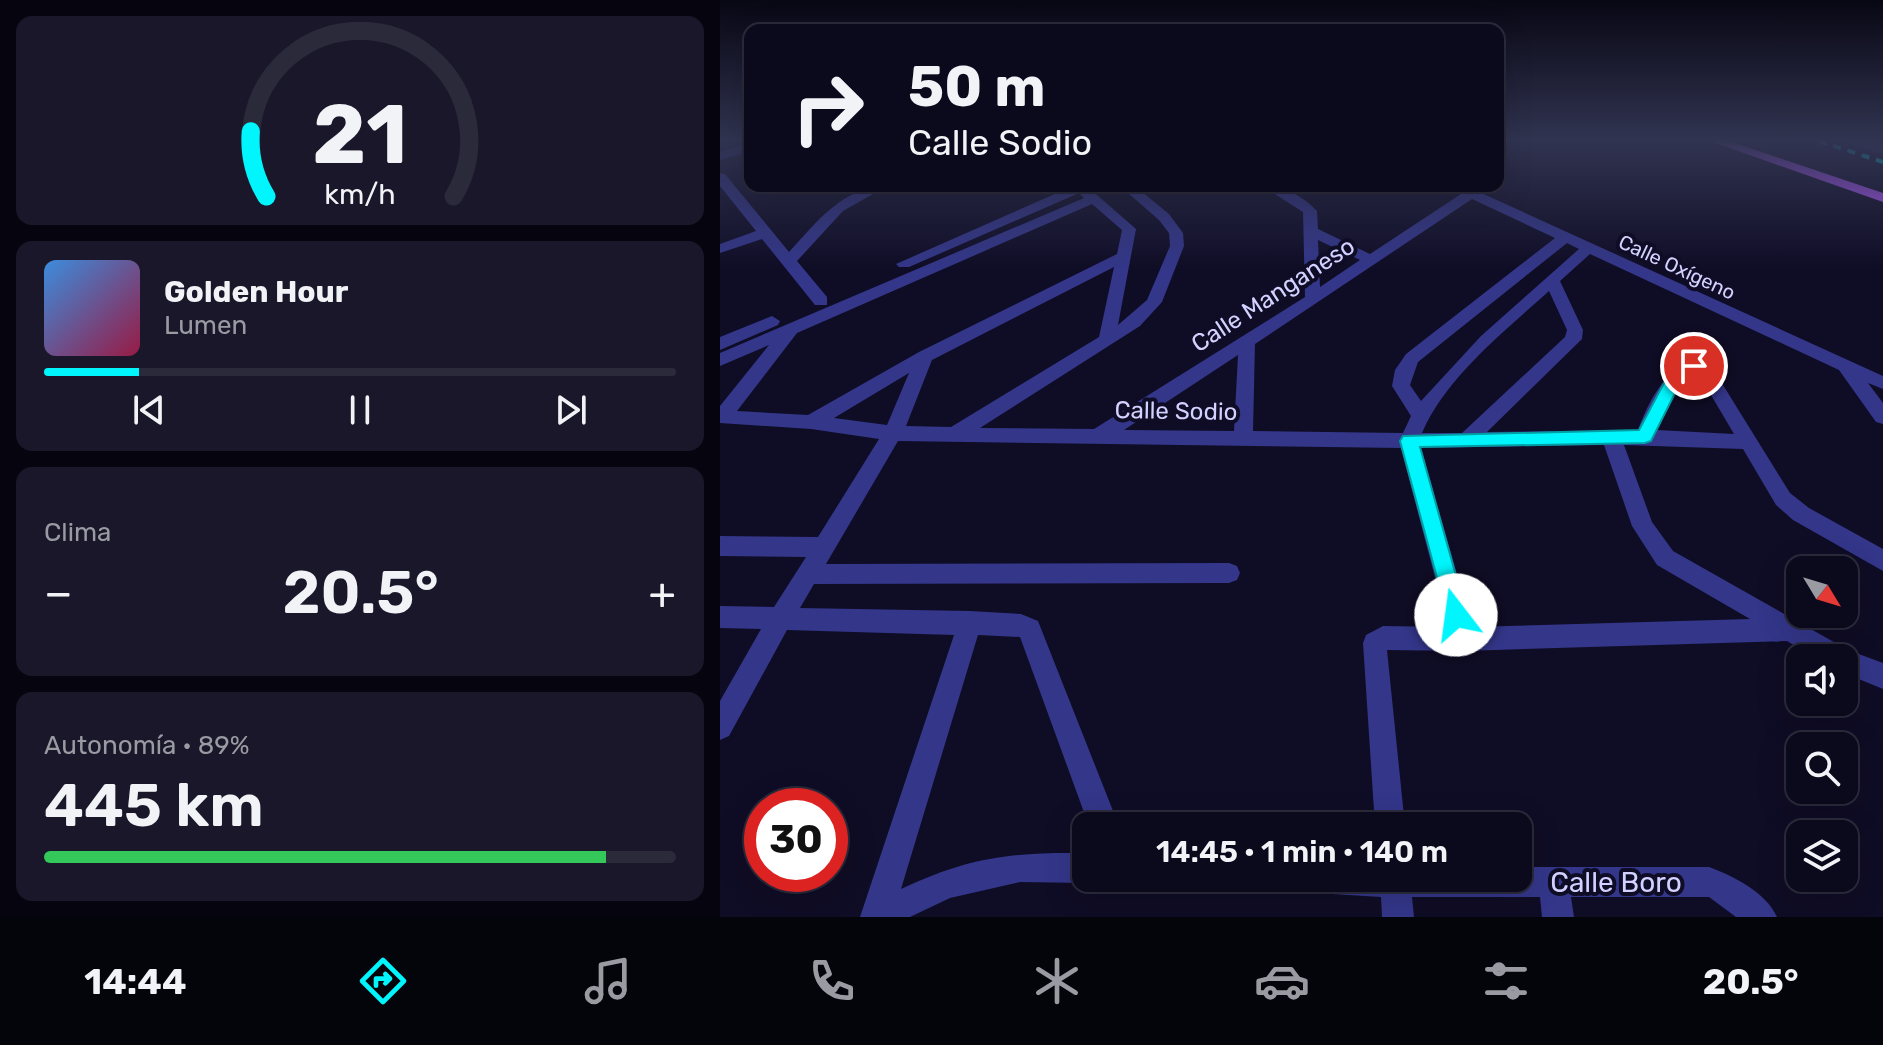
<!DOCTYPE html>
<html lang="es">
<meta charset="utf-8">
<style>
body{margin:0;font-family:Rubik,sans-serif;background:#191729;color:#f1f3f6;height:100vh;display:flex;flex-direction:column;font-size:30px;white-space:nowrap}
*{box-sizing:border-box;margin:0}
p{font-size:26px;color:#9a9aa3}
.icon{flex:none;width:44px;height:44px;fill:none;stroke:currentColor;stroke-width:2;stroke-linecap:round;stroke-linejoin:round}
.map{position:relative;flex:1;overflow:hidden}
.sheet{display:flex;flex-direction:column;gap:16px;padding:16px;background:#06050f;width:720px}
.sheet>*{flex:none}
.guide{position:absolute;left:24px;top:24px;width:760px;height:168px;border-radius:16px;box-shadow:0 8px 32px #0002,0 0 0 2px #2b2a3b;background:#0b091c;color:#f1f3f6;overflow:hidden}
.needle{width:52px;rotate:128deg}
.controls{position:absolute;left:1066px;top:556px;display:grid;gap:16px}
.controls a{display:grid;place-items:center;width:72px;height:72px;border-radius:16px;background:#0b091c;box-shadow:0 8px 32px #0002,0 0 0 2px #2b2a3b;font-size:40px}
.speed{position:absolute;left:24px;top:788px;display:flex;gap:16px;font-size:40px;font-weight:700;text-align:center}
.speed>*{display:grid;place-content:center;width:104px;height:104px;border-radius:50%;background:#0b091c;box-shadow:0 8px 32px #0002,0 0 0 2px #2b2a3b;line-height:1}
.speed .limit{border:12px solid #d22;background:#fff;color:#111}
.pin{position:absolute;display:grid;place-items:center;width:68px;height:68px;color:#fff;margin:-34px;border:4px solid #fff;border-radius:50%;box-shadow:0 2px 8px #0007}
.me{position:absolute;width:88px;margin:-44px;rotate:345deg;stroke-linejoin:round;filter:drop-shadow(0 0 6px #0008)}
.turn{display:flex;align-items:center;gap:28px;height:168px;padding:0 32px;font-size:36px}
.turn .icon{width:104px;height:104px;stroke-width:2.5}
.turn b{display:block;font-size:56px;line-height:68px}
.big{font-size:60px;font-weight:600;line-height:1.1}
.sheet .card{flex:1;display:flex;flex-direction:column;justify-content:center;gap:12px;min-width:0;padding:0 28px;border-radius:16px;background:#191729}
.sheet .dial{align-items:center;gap:0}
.dial svg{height:208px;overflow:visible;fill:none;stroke:#2b2a3b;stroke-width:7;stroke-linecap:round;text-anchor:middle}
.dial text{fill:#f1f3f6;stroke:none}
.song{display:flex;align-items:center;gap:24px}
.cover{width:96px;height:96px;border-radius:12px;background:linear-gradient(135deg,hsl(210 70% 55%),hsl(340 70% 35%))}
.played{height:8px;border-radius:4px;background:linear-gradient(90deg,#00f5fc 15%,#2b2a3b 15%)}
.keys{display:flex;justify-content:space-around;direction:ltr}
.heat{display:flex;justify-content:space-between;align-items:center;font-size:44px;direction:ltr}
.charge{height:12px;border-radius:6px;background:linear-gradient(90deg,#34c759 89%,#2b2a3b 0)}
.trip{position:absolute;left:352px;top:812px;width:460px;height:80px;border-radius:16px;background:#0b091c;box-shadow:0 8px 32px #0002,0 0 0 2px #2b2a3b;font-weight:600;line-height:80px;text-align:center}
.menu{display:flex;height:128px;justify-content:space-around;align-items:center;background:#04040b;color:#9a9aa3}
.menu .icon{width:56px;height:56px}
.menu .on{color:#00f5fc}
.menu b{font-size:36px;color:#f1f3f6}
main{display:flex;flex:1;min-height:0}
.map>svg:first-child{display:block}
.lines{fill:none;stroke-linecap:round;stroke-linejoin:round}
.street{fill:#333689;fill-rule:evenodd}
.primary{fill:#b458ff;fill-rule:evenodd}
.rail{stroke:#00f5fc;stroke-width:4;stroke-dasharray:8 7;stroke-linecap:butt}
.wall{fill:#2a2455}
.route{fill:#00f5fc;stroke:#009fa4;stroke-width:2}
.labels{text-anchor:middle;stroke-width:8;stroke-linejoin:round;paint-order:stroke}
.far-street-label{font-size:20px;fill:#d3d1ff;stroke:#0f0c25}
.street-label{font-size:24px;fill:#d3d1ff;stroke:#0f0c25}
.near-street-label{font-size:28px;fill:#d3d1ff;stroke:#0f0c25}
</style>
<main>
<section class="sheet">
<div class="card dial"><svg viewBox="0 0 100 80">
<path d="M14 69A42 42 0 1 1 86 69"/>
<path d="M14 69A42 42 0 0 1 8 44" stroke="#00f5fc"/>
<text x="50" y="56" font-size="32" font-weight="700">21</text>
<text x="50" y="72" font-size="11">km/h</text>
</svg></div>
<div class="card">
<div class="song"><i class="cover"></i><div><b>Golden Hour</b><p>Lumen</p></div></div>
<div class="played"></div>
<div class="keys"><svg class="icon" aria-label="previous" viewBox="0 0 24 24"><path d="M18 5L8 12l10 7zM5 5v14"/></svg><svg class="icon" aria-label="pause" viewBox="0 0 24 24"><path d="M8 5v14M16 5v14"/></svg><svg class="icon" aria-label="next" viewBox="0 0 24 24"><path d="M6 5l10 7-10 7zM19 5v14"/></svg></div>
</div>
<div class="card"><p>Clima</p>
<div class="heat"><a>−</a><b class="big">20.5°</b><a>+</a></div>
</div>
<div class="card"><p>Autonomía · 89%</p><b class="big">445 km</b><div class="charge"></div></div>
</section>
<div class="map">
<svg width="1163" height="917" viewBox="0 0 1163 917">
<rect width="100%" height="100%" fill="#0f0c25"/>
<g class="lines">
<!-- street -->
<path class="street" d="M30,143V151L0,160V152Z
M0,173L5,174L69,252C96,223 123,186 167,186L123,211L77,261L107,297V305H95L42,239L0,253V244L36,231L0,186Z
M353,186H371L369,188L416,229L398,325L427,300L450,246L449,233L439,220L400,186H415L449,214L463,233L464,246L442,302L420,326L260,428L374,429L585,297L583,212L542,186C564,186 582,195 597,211L598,229L650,254L741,194L728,186H746L1163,376V389L1148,383L1163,403V424L1156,422L1119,370L870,254L840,281L863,330L862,339L767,432L918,430C928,403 945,368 974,360L990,364L1070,493L1089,508L1163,549V571L1073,520L1056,505L1023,449L904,445L932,522L953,551L1128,650L1163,663V689L1124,673V658H1095L1067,641L743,651L667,650L685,826H655L643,643L646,635L663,626L728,627L681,448L178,441L106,564L509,563L517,566L520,573L517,580L509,583L94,584L80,608L250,611L301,614L318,621L399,826H369L300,637L258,635L181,889C249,857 292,852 366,853V878L377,879L366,883L300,882L230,898L190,917H140L234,635L67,630L9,736L0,740V701L41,629L0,628V606L54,607L86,557L0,556V536L98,537L159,439L91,429L0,423V406L49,345L0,366V353L364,198L359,193L189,267H179L176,264ZM752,199L835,238L686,354L675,370L672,386L691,416L683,433L533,431L535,344ZM372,204L402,230L397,254L199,352L88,415L17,411L77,333ZM598,240L640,260L600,287ZM847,243L859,249L761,336L701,401L690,385L698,362ZM394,267L379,337L231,427L186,426L212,360ZM829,291L847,330L845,337L742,433H702C726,377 785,331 829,291ZM518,355L514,431L404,430ZM189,373L167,425L114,418ZM977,373H978L1014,434L937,430L956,392ZM884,445L912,526L937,565L1030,619L752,627L701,448Z
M52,316L60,321L58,325L0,350V337Z
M798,867H989C1013,876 1046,892 1057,917H1016L989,897H851L854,917H822L820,897H692L694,917H662L661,897L596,893L585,889L581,878H798Z"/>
<!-- primary -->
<path class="primary" d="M990,141H1009L1163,193V202Z"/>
<!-- rail -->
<path class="rail" d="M1099,141L1163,162"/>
</g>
<!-- wall -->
<path class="wall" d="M1120,141H1163V155Z"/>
<!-- sky -->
<linearGradient id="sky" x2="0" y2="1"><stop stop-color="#080714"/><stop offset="0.52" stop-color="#313451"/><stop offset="1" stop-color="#313451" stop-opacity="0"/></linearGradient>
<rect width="1163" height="270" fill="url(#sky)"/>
<!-- route -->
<path class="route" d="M974,361L980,362V370L956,391L931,441L925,443L700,447L747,615L744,622L736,625L729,622L680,441L683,436L919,430L944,383Z"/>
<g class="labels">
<!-- far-street labels -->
<g class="far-street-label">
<text transform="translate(957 267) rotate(25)" y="7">Calle Oxígeno</text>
</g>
<!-- street labels -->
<g class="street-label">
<text transform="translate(553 295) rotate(-33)" y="8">Calle Manganeso</text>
<text transform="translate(456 411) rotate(1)" y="8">Calle Sodio</text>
</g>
<!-- near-street labels -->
<g class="near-street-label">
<text x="896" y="892">Calle Boro</text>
</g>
</g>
</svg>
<div class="controls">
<a><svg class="needle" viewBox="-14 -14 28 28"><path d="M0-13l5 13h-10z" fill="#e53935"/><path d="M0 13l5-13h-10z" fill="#9a9aa3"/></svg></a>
<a><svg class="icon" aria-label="sound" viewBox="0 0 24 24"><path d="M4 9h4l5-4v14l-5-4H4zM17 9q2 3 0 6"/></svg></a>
<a><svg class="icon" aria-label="search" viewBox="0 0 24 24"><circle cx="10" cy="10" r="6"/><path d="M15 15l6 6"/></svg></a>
<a><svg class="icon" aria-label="layers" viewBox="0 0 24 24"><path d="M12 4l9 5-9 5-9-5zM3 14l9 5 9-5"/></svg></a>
</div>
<div class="speed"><div class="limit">30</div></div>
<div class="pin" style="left:974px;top:366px;background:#d93025"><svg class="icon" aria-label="arrive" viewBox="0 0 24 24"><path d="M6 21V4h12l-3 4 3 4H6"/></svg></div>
<svg class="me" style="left:736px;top:615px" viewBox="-20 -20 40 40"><circle r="19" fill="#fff"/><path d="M0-13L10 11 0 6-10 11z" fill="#00f5fc"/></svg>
<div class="trip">14:45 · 1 min · 140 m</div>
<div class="guide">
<div class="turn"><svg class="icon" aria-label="right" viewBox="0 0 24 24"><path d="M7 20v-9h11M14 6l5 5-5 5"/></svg><div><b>50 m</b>Calle Sodio</div></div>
</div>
</div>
</main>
<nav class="menu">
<b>14:44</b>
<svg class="icon on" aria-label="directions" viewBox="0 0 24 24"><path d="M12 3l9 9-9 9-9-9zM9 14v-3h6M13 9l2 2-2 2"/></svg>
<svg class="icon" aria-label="music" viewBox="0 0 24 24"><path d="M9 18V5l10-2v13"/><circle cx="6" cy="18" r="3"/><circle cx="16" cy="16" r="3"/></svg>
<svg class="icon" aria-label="phone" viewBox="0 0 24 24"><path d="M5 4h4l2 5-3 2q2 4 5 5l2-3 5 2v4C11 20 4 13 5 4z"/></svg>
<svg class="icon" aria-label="climate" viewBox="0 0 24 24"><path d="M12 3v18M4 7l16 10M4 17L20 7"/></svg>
<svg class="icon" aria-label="car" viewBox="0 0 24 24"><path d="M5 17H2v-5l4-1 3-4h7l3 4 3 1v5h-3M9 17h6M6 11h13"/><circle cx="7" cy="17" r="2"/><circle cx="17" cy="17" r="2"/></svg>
<svg class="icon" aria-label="filters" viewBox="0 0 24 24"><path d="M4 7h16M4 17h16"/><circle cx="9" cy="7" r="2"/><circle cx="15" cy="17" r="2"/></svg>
<b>20.5°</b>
</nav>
